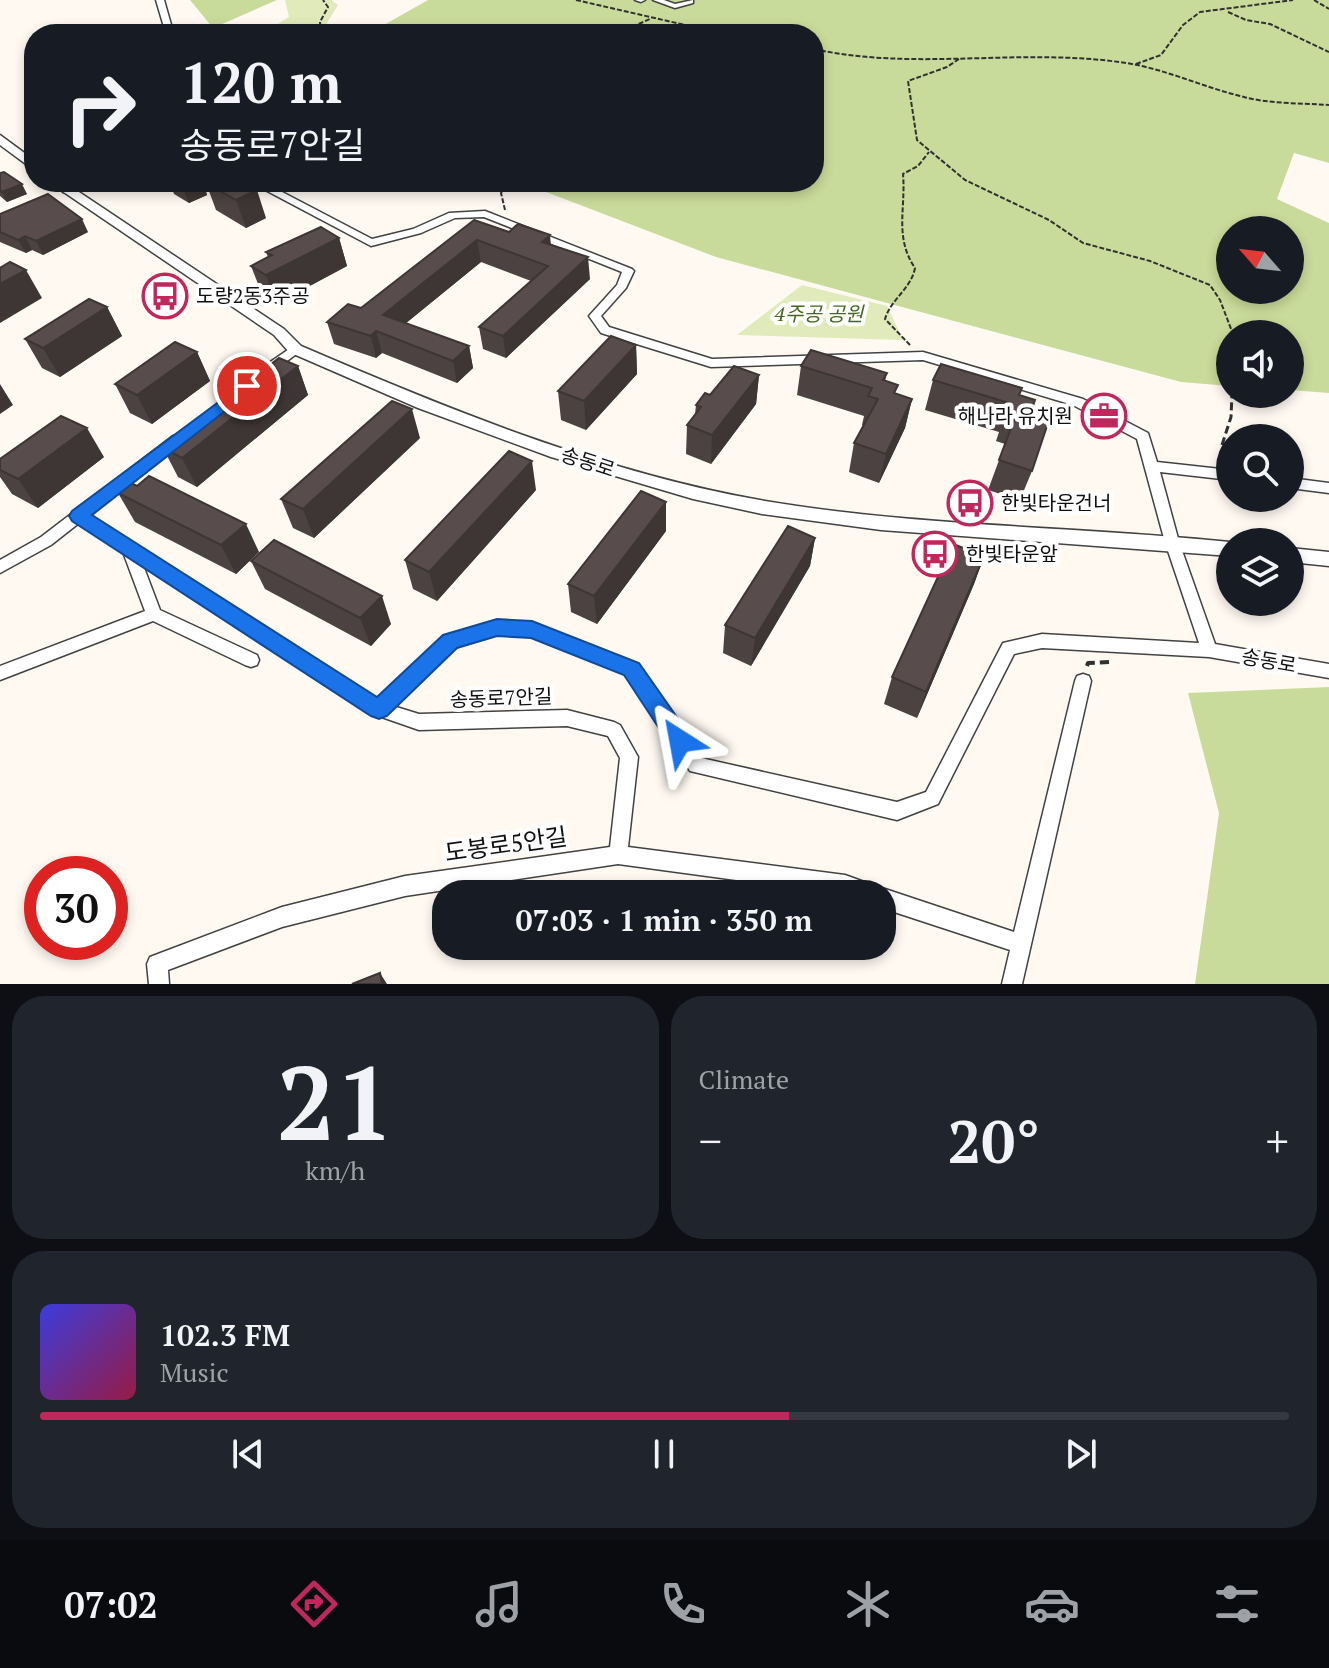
<!DOCTYPE html>
<meta charset="utf-8">
<style>
body{margin:0;font-family:"PT Serif","Noto Sans KR",serif;background:#20242c;color:#f1f3f6;height:100vh;display:flex;flex-direction:column;font-size:30px;white-space:nowrap}
*{box-sizing:border-box;margin:0}
p{font-size:26px;color:#9ea1a6}
.icon{flex:none;width:44px;height:44px;fill:none;stroke:currentColor;stroke-width:2;stroke-linecap:round;stroke-linejoin:round}
.map{position:relative;height:984px;overflow:hidden}
.side{display:flex;flex-direction:column;gap:12px;padding:12px;background:#0d0f14;flex:1}
.side>*{flex:none}
.banner{position:absolute;left:24px;top:24px;width:800px;height:168px;border-radius:32px;box-shadow:0 4px 12px #0003;background:#171b24;color:#f1f3f6;overflow:hidden}
.needle{width:52px;rotate:298deg}
.fabs{position:absolute;left:1216px;top:216px;display:grid;gap:16px}
.fabs a{display:grid;place-items:center;width:88px;height:88px;border-radius:50%;background:#171b24;box-shadow:0 4px 12px #0003;font-size:40px}
.speed{position:absolute;left:24px;top:856px;display:flex;gap:16px;font-size:40px;font-weight:700;text-align:center}
.speed>*{display:grid;place-content:center;width:104px;height:104px;border-radius:50%;background:#171b24;box-shadow:0 4px 12px #0003;line-height:1}
.speed .limit{border:12px solid #d22;background:#fff;color:#111}
.pin{position:absolute;display:grid;place-items:center;width:68px;height:68px;color:#fff;margin:-34px;border:4px solid #fff;border-radius:50%;box-shadow:0 2px 8px #0007}
.me{position:absolute;width:88px;margin:-44px;rotate:326deg;stroke-linejoin:round;filter:drop-shadow(0 0 6px #0008)}
.turn{display:flex;align-items:center;gap:28px;height:168px;padding:0 24px;font-size:36px}
.turn .icon{width:104px;height:104px;stroke-width:2.5}
.turn b{display:block;font-size:56px;line-height:68px}
.big{font-size:60px;font-weight:700;line-height:1.1}
.side .card{flex:1;display:flex;flex-direction:column;justify-content:center;gap:12px;min-width:0;padding:0 28px;border-radius:32px;background:#20242c}
.side .dial{align-items:center;gap:0}
.dial b{font-size:104px;line-height:1}
.song{display:flex;align-items:center;gap:24px}
.cover{width:96px;height:96px;border-radius:12px;background:linear-gradient(135deg,hsl(240 70% 55%),hsl(340 70% 35%))}
.played{height:8px;border-radius:4px;background:linear-gradient(90deg,#c0275a 60%,#363941 60%)}
.keys{display:flex;justify-content:space-around;direction:ltr}
.heat{display:flex;justify-content:space-between;align-items:center;font-size:44px;direction:ltr}
.side .tiles{flex:1;display:grid;gap:12px;grid-template-columns:1fr 1fr}
.card:last-child{grid-column:span 2}
.trip{position:absolute;left:432px;top:880px;width:464px;height:80px;border-radius:32px;background:#171b24;box-shadow:0 4px 12px #0003;font-weight:700;line-height:80px;text-align:center}
.tabs{display:flex;height:128px;justify-content:space-around;align-items:center;background:#090b0e;color:#9ea1a6}
.tabs .icon{width:56px;height:56px}
.tabs .selected{color:#c0275a}
.tabs b{font-size:36px;color:#f1f3f6}
.map>svg:first-child{display:block}
.green{fill:#e1eabb}
.forest{fill:#c9db9a;fill-rule:evenodd}
.lines{fill:none;stroke-linecap:round;stroke-linejoin:round}
.minor-casing{stroke:#424242;stroke-width:3}
.tertiary-casing{stroke:#424242;stroke-width:3}
.path-far2{stroke:#313131;stroke-width:2;stroke-dasharray:5 2;stroke-linecap:butt}
.path-far1{stroke:#313131;stroke-width:3;stroke-dasharray:8 4;stroke-linecap:butt}
.path{stroke:#313131;stroke-width:4;stroke-dasharray:10 5;stroke-linecap:butt}
.minor{fill:#fff;fill-rule:evenodd}
.tertiary{fill:#fff;fill-rule:evenodd}
.wall{fill:#4c4241}
.shaded-wall{fill:#3e3635}
.building{fill:#584d4c;stroke:#3e3635;stroke-width:2}
.route{fill:#1a73e8;stroke:#114b97;stroke-width:2}
.labels{text-anchor:middle;stroke-width:8;stroke-linejoin:round;paint-order:stroke}
.poi-label{font-size:20px;fill:#0f0f0f;stroke:#fff;text-anchor:start}
.park-label{font-size:20px;font-style:italic;fill:#43681f;stroke:#fff}
.street-label{font-size:20px;fill:#0f0f0f;stroke:#fff}
.near-street-label{font-size:24px;fill:#0f0f0f;stroke:#fff}
</style>
<div class="map">
<svg width="1329" height="984" viewBox="0 0 1329 984">
<rect width="100%" height="100%" fill="#fff9f2"/>
<!-- green -->
<path class="green" d="M285,0H331L338,5L327,23L331,34H262L289,17Z
M802,285L887,306L903,340L737,335Z"/>
<!-- forest -->
<path class="forest" d="M190,0H277L213,28Z
M428,0H1329V163L1294,153L1277,199L1329,223V393L1290,390V334H1230V386L1181,382L716,257L520,182H814V34H368ZM1230,230H1290V290H1230Z
M1329,687V984H1195L1219,813L1188,693Z"/>
<g class="lines">
<!-- minor casing -->
<g class="minor-casing">
<path id="minor" d="M156,0H164L172,28L166,34H157L164,27Z
M635,0H645L641,2Z
M653,0H664L675,4L693,0V3L675,8Z
M83,182H97L72,194L63,192Z
M250,182H263L372,239L413,229L449,213L485,211L632,269L634,271L626,288L601,316L609,327L712,359L923,352L1083,399L1148,433L1157,462L1230,470V480L1160,472L1179,542L1215,644L1329,664V678L1209,657L1042,648L1014,654L938,804L897,820L690,771L625,674L531,636L497,635L455,646L393,706L419,714L567,710L614,722L620,725L638,757L628,847L845,875L878,887L879,890L882,888L1014,932L1075,681L1077,676L1083,674L1089,676L1091,681L1022,984H1002L1010,950L882,908V894H841L618,864L405,896L282,927L168,970L169,984H149L147,964L150,957L282,907L405,876L610,847L620,758L608,736L567,726L419,730L373,714L143,565L160,610L257,655L259,660L257,665L251,667L245,665L153,621L0,680V666L145,611L123,552L79,523L51,545L0,573V560L41,537L173,436H183L185,439L89,516L378,699L444,636L497,621L532,623L637,664L701,758L897,802L926,792L1003,643L1042,634L1199,643L1165,542L1137,439L1073,405L923,360L711,367L601,333L589,316L617,285L622,272L484,217L455,218L421,233L371,246Z
M295,345L301,349L299,352L271,373H263L261,370L263,367Z
M1290,478L1329,483V493L1290,488Z"/>
</g>
<!-- tertiary casing -->
<g class="tertiary-casing">
<path id="tertiary" d="M0,135L34,160V170L0,145Z
M49,182H64L284,329L301,346C450,410 604,473 765,501C919,527 1075,526 1230,542V556L881,530L762,514L693,499L551,457L418,408L289,352L274,335Z
M1290,548L1329,552V566L1290,562Z"/>
</g>
<!-- path-far2 -->
<path class="path-far2" d="M576,0L707,30L770,34
M1314,0L1329,9
M1228,12L1246,20L1270,24L1329,52
M321,34L320,22L328,7L323,0
M630,34L634,26L650,19
M814,49C918,72 1026,46 1132,64C1170,71 1206,88 1244,97C1270,104 1301,103 1329,105
M959,59L947,67L908,81L917,140L965,180L1049,220L1083,243L1150,261L1210,285L1220,300L1233,334
M1136,64L1161,55L1183,25L1200,12L1293,0
M505,210L501,193L509,182
M910,345L885,319C891,299 911,289 915,268C894,237 906,209 903,174L918,166L929,152"/>
<!-- path-far1 -->
<path class="path-far1" d="M1222,445L1231,417L1232,394"/>
<!-- path -->
<path class="path" d="M1087,666L1088,663L1109,662"/>
<!-- minor -->
<use href="#minor" class="minor"/>
<!-- tertiary -->
<use href="#tertiary" class="tertiary"/>
</g>
<!-- wall -->
<path class="wall" d="M0,173L27,194L7,202L0,196Z
M169,182H203L207,195L189,203L174,194Z
M206,183L266,218L246,228L216,210Z
M0,214L88,232L43,255L32,250L26,253L0,242Z
M474,220L551,245L590,279L506,358L483,349L479,327L531,281L481,262L406,323L469,346L473,368L457,383L382,353L376,358L334,344L327,322L361,308Z
M339,238L347,266L276,304L262,294L251,266L268,257L266,252Z
M107,307L122,336L60,377L42,368L25,339Z
M636,345L637,374L586,430L561,420L558,391Z
M197,352L210,381L152,424L130,413L115,384Z
M298,366L308,395L197,487L178,477L163,448Z
M801,366L887,373L885,381L896,394L912,399L905,428L879,483L849,472L854,443L864,426L862,425L864,416L797,395Z
M759,375L756,404L711,464L686,454L687,425L695,414L696,405L710,395Z
M933,380L1019,395L1032,409V471L1020,500L988,490L1005,444L996,441L999,432L925,410Z
M420,438L314,538L293,528L281,499Z
M104,457L38,508L12,494L0,477V459Z
M137,486L259,552L236,574L135,522L118,493Z
M536,490L437,601L413,589L405,560Z
M666,531L597,624L571,612L568,584Z
M815,538L810,566L751,666L723,653L725,625Z
M984,556L974,584L917,718L884,704L892,677Z
M251,561L391,624L371,646L265,589Z"/>
<!-- shaded-wall -->
<path class="shaded-wall" d="M180,182H203L207,195L189,203Z
M22,184L27,194L7,202L2,192Z
M257,190L266,218L246,228L236,200Z
M82,219L88,232L43,255L36,241Z
M550,235L552,257L542,242Z
M25,236L32,250L26,253L18,240Z
M339,238L347,266L276,304L266,275Z
M477,240L481,262L389,337L383,315Z
M588,257L590,279L506,358L503,336Z
M26,270L42,298L0,323V284Z
M107,307L122,336L60,377L43,348Z
M376,331L382,353L376,358L371,336Z
M636,345L637,374L586,430L584,401Z
M469,346L473,368L457,383L453,361Z
M197,352L210,381L152,424L137,395Z
M298,366L308,395L197,487L182,458Z
M759,375L756,404L711,464L712,435Z
M0,384L13,405L0,414Z
M912,399L905,428L879,483L886,454Z
M412,409L420,438L314,538L303,509Z
M87,428L104,457L38,508L18,479Z
M532,461L536,490L437,601L429,572Z
M666,502V531L597,624L594,596Z
M246,524L259,552L236,574L221,545Z
M815,538L810,566L751,666L755,638Z
M984,556L974,584L917,718L926,692Z
M382,596L391,624L371,646L360,618Z
M380,973L387,984H382Z"/>
<!-- building -->
<path class="building" d="M4,172L22,184L2,192L0,190V173Z
M208,182H243L257,190L236,200L206,183Z
M48,194L82,219L36,241L25,236L18,240L0,232V214Z
M474,220L509,232L518,224L550,235L542,242L588,257L503,336L479,327L548,266L477,240L383,315L469,346L453,361L376,331L371,336L327,322L348,304L361,308Z
M321,227L339,238L266,275L251,266L272,255L266,252Z
M10,262L26,270L0,284V268Z
M89,299L107,307L43,348L25,339Z
M611,336L636,345L584,401L558,391Z
M175,342L197,352L137,395L115,384Z
M811,350L887,373L883,380L898,385L894,393L912,399L886,454L854,443L878,399L868,396L872,388L801,366Z
M279,358L298,366L182,458L163,448Z
M941,364L1022,388L1019,395L1035,400L1032,409L1051,414L1032,471L999,460L1016,415L1006,412L1009,403L933,380Z
M734,366L759,375L712,435L687,425L701,407L696,405L705,393L710,395Z
M392,401L412,409L303,509L281,499Z
M61,416L87,428L18,479L0,470V459Z
M509,451L532,461L429,572L405,560Z
M149,476L246,524L221,545L118,493L131,483L137,486Z
M641,491L666,502L594,596L568,584Z
M788,526L815,538L755,638L725,625Z
M274,540L382,596L360,618L251,561Z
M953,544L984,556L926,692L892,677Z
M380,973L382,984H352Z"/>
<!-- route -->
<path class="route" d="M247,381L252,383L255,386L252,390L92,515L377,697L443,635L497,619L532,621L639,663L688,733L691,741L688,748L680,751L672,748L624,675L531,638L497,636L457,648L387,716L379,719L371,716L72,521L69,516L72,511Z"/>
<!-- icons -->
<defs>
<g id="bus-ring" transform="scale(2.3)"><circle r="9.5" fill="#fff" stroke="#c0275a" stroke-width="1.5"/><path d="M-5-6H5V4H4V6H2V4H-2V6H-4V4H-5ZM-3.5-4V0h7V-4ZM-3.5 1.2v1.5H-2V1.2ZM2 1.2v1.5H3.5V1.2Z" fill="#c0275a"/></g>
<g id="office-ring" transform="scale(2.3)"><circle r="9.5" fill="#fff" stroke="#c0275a" stroke-width="1.5"/><path d="M-6-3h4V-5.5h4V-3h4V5H-6ZM-1-4.5V-3h2v-1.5ZM-6 0V1H6V0Z" fill="#c0275a"/></g>
</defs>
<g fill-rule="evenodd">
<use href="#bus-ring" x="165" y="296"/>
<use href="#office-ring" x="1104" y="416"/>
<use href="#bus-ring" x="970" y="503"/>
<use href="#bus-ring" x="935" y="554"/>
</g>
<g class="labels">
<!-- poi labels -->
<g class="poi-label">
<text x="196" y="303">도량2동3주공</text>
<text x="1073" y="423" text-anchor="end">해나라 유치원</text>
<text x="1001" y="510">한빛타운건너</text>
<text x="966" y="561">한빛타운앞</text>
</g>
<!-- park labels -->
<g class="park-label">
<text x="819" y="321">4주공 공원</text>
</g>
<!-- street labels -->
<g class="street-label">
<text transform="translate(588 462) rotate(18)" y="7">송동로</text>
<text transform="translate(1269 661) rotate(10)" y="7">송동로</text>
<text transform="translate(501 698) rotate(-2)" y="7">송동로7안길</text>
</g>
<!-- near-street labels -->
<g class="near-street-label">
<text transform="translate(506 845) rotate(-8)" y="8">도봉로5안길</text>
</g>
</g>
</svg>
<div class="fabs">
<a><svg class="needle" viewBox="-14 -14 28 28"><path d="M0-13l5 13h-10z" fill="#e53935"/><path d="M0 13l5-13h-10z" fill="#9ea1a6"/></svg></a>
<a><svg class="icon" aria-label="sound" viewBox="0 0 24 24"><path d="M4 9h4l5-4v14l-5-4H4zM17 9q2 3 0 6"/></svg></a>
<a><svg class="icon" aria-label="search" viewBox="0 0 24 24"><circle cx="10" cy="10" r="6"/><path d="M15 15l6 6"/></svg></a>
<a><svg class="icon" aria-label="layers" viewBox="0 0 24 24"><path d="M12 4l9 5-9 5-9-5zM3 14l9 5 9-5"/></svg></a>
</div>
<div class="speed"><div class="limit">30</div></div>
<div class="pin" style="left:247px;top:386px;background:#d93025"><svg class="icon" aria-label="arrive" viewBox="0 0 24 24"><path d="M6 21V4h12l-3 4 3 4H6"/></svg></div>
<svg class="me" style="left:680px;top:741px" viewBox="-20 -20 40 40"><path d="M0-17L14 15 0 8-14 15z" fill="#1a73e8" stroke="#fff" stroke-width="4"/></svg>
<div class="trip">07:03 · 1 min · 350 m</div>
<div class="banner">
<div class="turn"><svg class="icon" aria-label="right" viewBox="0 0 24 24"><path d="M7 20v-9h11M14 6l5 5-5 5"/></svg><div><b>120 m</b>송동로7안길</div></div>
</div>
</div>
<section class="side">
<div class="tiles">
<div class="card dial"><b>21</b><p>km/h</p></div>
<div class="card"><p>Climate</p>
<div class="heat"><a>−</a><b class="big">20°</b><a>+</a></div>
</div>
<div class="card">
<div class="song"><i class="cover"></i><div><b>102.3 FM</b><p>Music</p></div></div>
<div class="played"></div>
<div class="keys"><svg class="icon" aria-label="previous" viewBox="0 0 24 24"><path d="M18 5L8 12l10 7zM5 5v14"/></svg><svg class="icon" aria-label="pause" viewBox="0 0 24 24"><path d="M8 5v14M16 5v14"/></svg><svg class="icon" aria-label="next" viewBox="0 0 24 24"><path d="M6 5l10 7-10 7zM19 5v14"/></svg></div>
</div>
</div>
</section>
<nav class="tabs">
<b>07:02</b>
<svg class="icon selected" aria-label="directions" viewBox="0 0 24 24"><path d="M12 3l9 9-9 9-9-9zM9 14v-3h6M13 9l2 2-2 2"/></svg>
<svg class="icon" aria-label="music" viewBox="0 0 24 24"><path d="M9 18V5l10-2v13"/><circle cx="6" cy="18" r="3"/><circle cx="16" cy="16" r="3"/></svg>
<svg class="icon" aria-label="phone" viewBox="0 0 24 24"><path d="M5 4h4l2 5-3 2q2 4 5 5l2-3 5 2v4C11 20 4 13 5 4z"/></svg>
<svg class="icon" aria-label="climate" viewBox="0 0 24 24"><path d="M12 3v18M4 7l16 10M4 17L20 7"/></svg>
<svg class="icon" aria-label="car" viewBox="0 0 24 24"><path d="M5 17H2v-5l4-1 3-4h7l3 4 3 1v5h-3M9 17h6M6 11h13"/><circle cx="7" cy="17" r="2"/><circle cx="17" cy="17" r="2"/></svg>
<svg class="icon" aria-label="filters" viewBox="0 0 24 24"><path d="M4 7h16M4 17h16"/><circle cx="9" cy="7" r="2"/><circle cx="15" cy="17" r="2"/></svg>
</nav>
